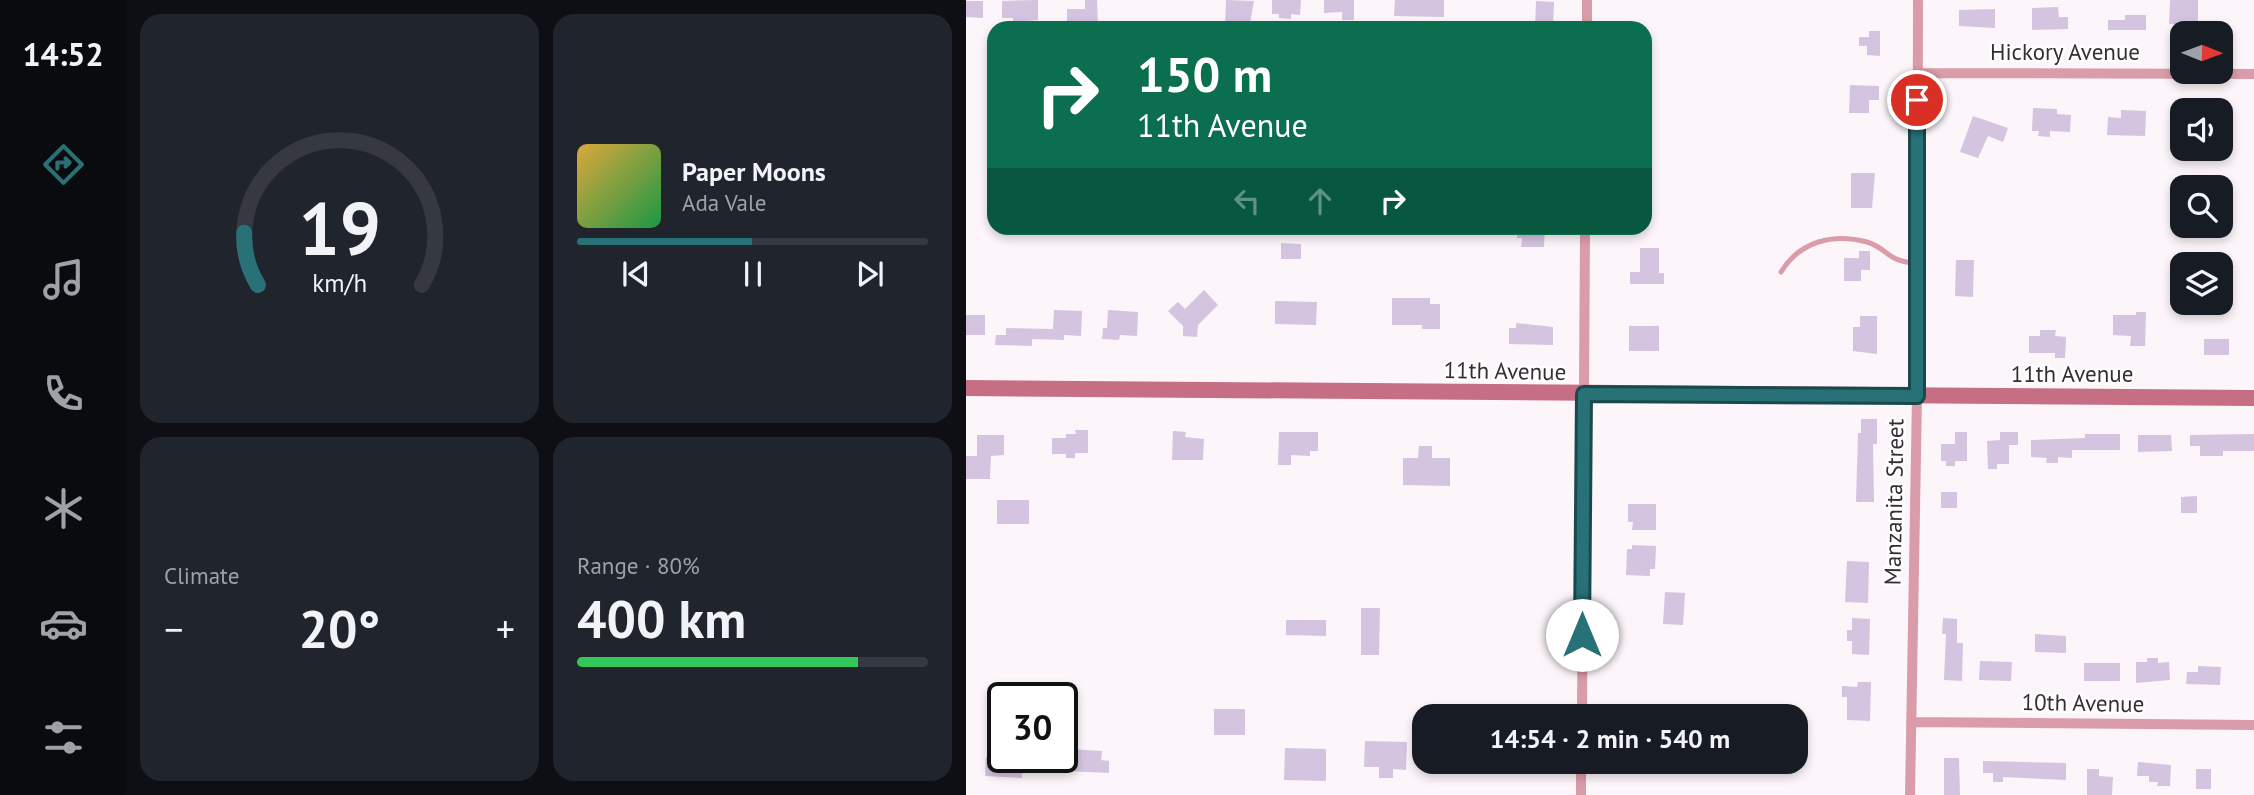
<!DOCTYPE html>
<meta charset="utf-8">
<style>
body{margin:0;font-family:"PT Sans",sans-serif;background:#20242c;color:#f1f3f6;height:100vh;display:flex;flex-direction:column;font-size:26px;white-space:nowrap}
*{box-sizing:border-box;margin:0}
p{font-size:23px;color:#9ea1a6}
.icon{flex:none;width:38px;height:38px;fill:none;stroke:currentColor;stroke-width:2;stroke-linecap:round;stroke-linejoin:round}
.map{position:relative;flex:1;overflow:hidden}
.sheet{display:flex;flex-direction:column;gap:14px;padding:14px;background:#0d0f14;width:840px}
.sheet>*{flex:none}
.top-card{position:absolute;left:21px;top:21px;width:665px;height:214px;border-radius:21px;box-shadow:0 4px 10px #0003;background:#0b6e4f;color:#fff;overflow:hidden}
.needle{width:46px;rotate:91deg}
.buttons{position:absolute;left:1204px;top:21px;display:grid;gap:14px}
.buttons a{display:grid;place-items:center;width:63px;height:63px;border-radius:14px;background:#171b24;box-shadow:0 4px 10px #0003;font-size:35px}
.speed{position:absolute;left:21px;top:682px;display:flex;gap:14px;font-size:35px;font-weight:700;text-align:center}
.speed>*{display:grid;place-content:center;width:91px;height:91px;border-radius:50%;background:#171b24;box-shadow:0 4px 10px #0003;line-height:1}
.speed .limit{border:4px solid #111;border-radius:10px;background:#fff;color:#111}
.pin{position:absolute;display:grid;place-items:center;width:60px;height:60px;color:#fff;margin:-30px;border:4px solid #fff;border-radius:50%;box-shadow:0 2px 7px #0007}
.me{position:absolute;width:77px;margin:-38px;rotate:0deg;stroke-linejoin:round;filter:drop-shadow(0 0 5px #0008)}
.turn{display:flex;align-items:center;gap:24px;height:147px;padding:0 35px;font-size:32px}
.turn .icon{width:91px;height:91px;stroke-width:2.5}
.turn b{display:block;font-size:49px;line-height:60px}
.lanes{display:flex;align-items:center;height:66px;padding:0 35px;background:#0003;justify-content:center;gap:35px;direction:ltr}
.lanes .off{opacity:.35}
.big{font-size:52px;font-weight:600;line-height:1.1}
.sheet .card{flex:1;display:flex;flex-direction:column;justify-content:center;gap:10px;min-width:0;padding:0 24px;border-radius:21px;background:#20242c}
.sheet .dial{align-items:center;gap:0}
.dial svg{height:182px;overflow:visible;fill:none;stroke:#363941;stroke-width:7;stroke-linecap:round;text-anchor:middle}
.dial text{fill:#f1f3f6;stroke:none}
.song{display:flex;align-items:center;gap:21px}
.cover{width:84px;height:84px;border-radius:10px;background:linear-gradient(135deg,hsl(40 70% 55%),hsl(140 70% 35%))}
.played{height:7px;border-radius:4px;background:linear-gradient(90deg,#277177 50%,#363941 50%)}
.keys{display:flex;justify-content:space-around;direction:ltr}
.heat{display:flex;justify-content:space-between;align-items:center;font-size:38px;direction:ltr}
.charge{height:10px;border-radius:5px;background:linear-gradient(90deg,#34c759 80%,#363941 0)}
.sheet .tiles{flex:1;display:grid;gap:14px;grid-template-columns:repeat(2,1fr)}
.trip{position:absolute;left:446px;top:704px;width:396px;height:70px;border-radius:21px;background:#171b24;box-shadow:0 4px 10px #0003;font-weight:600;line-height:70px;text-align:center}
main{display:flex;flex:1;min-height:0}
.menu{display:flex;flex-direction:column;width:126px;justify-content:space-around;align-items:center;background:#090b0e;color:#9ea1a6}
.menu .icon{width:49px;height:49px}
.menu .active{color:#277177}
.menu b{font-size:32px;color:#f1f3f6}
.map>svg:first-child{display:block}
.building{fill:#d4c4e0}
.lines{fill:none;stroke-linecap:round;stroke-linejoin:round}
.lane{stroke:#da9ca9;stroke-width:5}
.street{stroke:#da9ca9;stroke-width:10}
.secondary{stroke:#c66e84;stroke-width:16}
.route-casing{stroke:#19494d;stroke-width:18}
.route{stroke:#277177;stroke-width:12}
.labels{text-anchor:middle;stroke-width:5;stroke-linejoin:round;paint-order:stroke}
.street-label{font-size:23px;fill:#392d35;stroke:#fff}
</style>
<main>
<nav class="menu">
<b>14:52</b>
<svg class="icon active" aria-label="directions" viewBox="0 0 24 24"><path d="M12 3l9 9-9 9-9-9zM9 14v-3h6M13 9l2 2-2 2"/></svg>
<svg class="icon" aria-label="music" viewBox="0 0 24 24"><path d="M9 18V5l10-2v13"/><circle cx="6" cy="18" r="3"/><circle cx="16" cy="16" r="3"/></svg>
<svg class="icon" aria-label="phone" viewBox="0 0 24 24"><path d="M5 4h4l2 5-3 2q2 4 5 5l2-3 5 2v4C11 20 4 13 5 4z"/></svg>
<svg class="icon" aria-label="climate" viewBox="0 0 24 24"><path d="M12 3v18M4 7l16 10M4 17L20 7"/></svg>
<svg class="icon" aria-label="car" viewBox="0 0 24 24"><path d="M5 17H2v-5l4-1 3-4h7l3 4 3 1v5h-3M9 17h6M6 11h13"/><circle cx="7" cy="17" r="2"/><circle cx="17" cy="17" r="2"/></svg>
<svg class="icon" aria-label="filters" viewBox="0 0 24 24"><path d="M4 7h16M4 17h16"/><circle cx="9" cy="7" r="2"/><circle cx="15" cy="17" r="2"/></svg>
</nav>
<section class="sheet">
<div class="tiles">
<div class="card dial"><svg viewBox="0 0 100 80">
<path d="M14 69A42 42 0 1 1 86 69"/>
<path d="M14 69A42 42 0 0 1 8 46" stroke="#277177"/>
<text x="50" y="56" font-size="32" font-weight="700">19</text>
<text x="50" y="72" font-size="11">km/h</text>
</svg></div>
<div class="card">
<div class="song"><i class="cover"></i><div><b>Paper Moons</b><p>Ada Vale</p></div></div>
<div class="played"></div>
<div class="keys"><svg class="icon" aria-label="previous" viewBox="0 0 24 24"><path d="M18 5L8 12l10 7zM5 5v14"/></svg><svg class="icon" aria-label="pause" viewBox="0 0 24 24"><path d="M8 5v14M16 5v14"/></svg><svg class="icon" aria-label="next" viewBox="0 0 24 24"><path d="M6 5l10 7-10 7zM19 5v14"/></svg></div>
</div>
<div class="card"><p>Climate</p>
<div class="heat"><a>−</a><b class="big">20°</b><a>+</a></div>
</div>
<div class="card"><p>Range · 80%</p><b class="big">400 km</b><div class="charge"></div></div>
</div>
</section>
<div class="map">
<svg width="1288" height="795" viewBox="0 0 1288 795">
<rect width="100%" height="100%" fill="#fcf5f9"/>
<!-- building -->
<path class="building" d="M72,0V20L47,22V18H36V1Z
M119,0H131L132,28L101,25V9H119Z
M260,0L288,1L283,28H259Z
M306,0H335L334,15L325,14V19L313,18V14H306Z
M358,0H388V20H376V12L358,13Z
M429,0H478V17L428,16Z
M1204,0H1232V25L1203,24Z
M0,1H17V18L0,17Z
M570,1L588,2L587,28H569Z
M1092,7L1093,17H1102V29L1066,30V8Z
M1029,9V28L993,26V10Z
M1159,15H1180V30H1142V20H1159Z
M903,31H914V56L901,55V46H893V37H903Z
M884,85L913,86V100H903V113H883Z
M1067,108L1091,109V114L1105,115L1104,132L1084,131V137L1072,136L1073,131H1066Z
M1155,110L1180,111L1179,136L1141,135L1142,117L1155,118Z
M1007,116L1042,128L1037,142L1022,136L1012,158L994,152Z
M885,173H909L906,208H885Z
M551,228H579L578,247H555L556,238H551Z
M315,243L335,244V259H315Z
M674,248H693V273H698V284H664V272H674Z
M893,251H904V270H895V281H878V258H893Z
M990,260H1008L1007,297L989,296Z
M238,290L252,305L232,325L231,337L217,336V326L202,311L212,302L219,309Z
M426,298H464V304H474V329H456V325H426Z
M309,301L351,302L350,325L309,324Z
M88,310L116,311L115,336L98,335V340L66,339V346L29,345L30,335H40V328L87,329Z
M142,310L172,312L171,336L154,335L153,340L136,339L137,328H141Z
M1170,312H1180L1179,346H1164L1165,336L1147,335V315H1170Z
M0,315H19V335H0Z
M894,316H911V354L887,351V327H894Z
M550,323L587,327V345L543,344V328H550Z
M663,326H693V351H663Z
M1074,330H1090L1089,336L1100,337L1099,358H1089V353H1063V336H1074Z
M1238,339H1263V355H1238Z
M895,419H911V444H907L908,502H890L892,433H895Z
M109,430H122V453H109V458H100V454H86V438H100V434H110Z
M207,431L220,432L219,437L238,439L237,460H206Z
M313,432H352V451H344V456L325,455V465H312Z
M989,432H1001V461H989V466H980V461H975V444H989Z
M1034,432H1052V445H1043V464H1031V469H1022L1021,441L1034,440Z
M1119,434H1154V450H1106V458L1092,457V463H1080L1081,458L1065,457V440L1119,438Z
M1288,434V451H1257V456H1234V446H1224V435Z
M11,435H38V455L25,456L24,479H0V456H11Z
M1172,435H1205L1206,451L1172,452Z
M453,446H466V458H484V486L437,485V458H452Z
M975,492H991V508H975Z
M1231,496V513H1215V497Z
M31,500H63V524H31Z
M662,504H690V530H666L667,522H662Z
M666,545L690,546L689,569H684V576L660,575L661,549H666Z
M881,561L903,562L902,603L879,602Z
M699,592L719,593L717,625L697,624Z
M395,608H414L413,655H395Z
M886,618L904,619L903,655L886,654V641H881V630H886Z
M977,618L991,619V643H997L996,681L978,680L980,634H976Z
M320,620H360V636L320,635Z
M1069,634L1100,636V653L1069,652Z
M1181,658H1192V663L1203,662L1204,680L1170,683V662H1181Z
M1014,661L1046,662L1045,681L1013,680Z
M1118,663H1154V681H1118Z
M1232,666L1255,667L1254,685L1220,684L1221,672H1232Z
M892,682H905L904,721L881,720V697H876V686L891,687Z
M248,709H279V735H248Z
M399,741L441,742L440,770L427,769V778H413V767H398Z
M319,748L360,749V781L318,780Z
M101,749L136,751L135,760L143,761V773L100,771Z
M20,757L57,758L56,778L19,776Z
M978,758H993L994,795H978Z
M533,761H571V772L558,771V774L532,773Z
M1017,761L1100,763V780L1037,777V782H1027V773H1017Z
M1172,762L1205,765L1204,786H1191L1192,782H1183V776H1171Z
M1121,769H1133V776L1147,777L1146,795H1121Z
M1230,769H1245V789H1230Z"/>
<g class="lines">
<!-- lane -->
<path class="lane" d="M815,272C834,241 867,233 901,242C923,249 921,262 951,263"/>
<!-- street -->
<path class="street" d="M621,28V0
M951,73L1288,74
M616,716L619,228
M945,722L1288,725
M615,795V761
M944,795L951,396L952,0"/>
<!-- secondary -->
<path class="secondary" d="M0,388L1288,398"/>
</g>
<g class="lines">
<!-- route casing -->
<g class="route-casing">
<path id="route" d="M616,635L618,394L951,396V100"/>
</g>
<!-- route -->
<use href="#route" class="route"/>
</g>
<g class="labels">
<!-- street labels -->
<g class="street-label">
<text x="1099" y="60">Hickory Avenue</text>
<text transform="translate(539 371) rotate(1)" y="8">11th Avenue</text>
<text x="1106" y="382">11th Avenue</text>
<text transform="translate(928 502) rotate(-89)" y="8">Manzanita Street</text>
<text transform="translate(1117 703) rotate(1)" y="8">10th Avenue</text>
</g>
</g>
</svg>
<div class="buttons">
<a><svg class="needle" viewBox="-14 -14 28 28"><path d="M0-13l5 13h-10z" fill="#e53935"/><path d="M0 13l5-13h-10z" fill="#9ea1a6"/></svg></a>
<a><svg class="icon" aria-label="sound" viewBox="0 0 24 24"><path d="M4 9h4l5-4v14l-5-4H4zM17 9q2 3 0 6"/></svg></a>
<a><svg class="icon" aria-label="search" viewBox="0 0 24 24"><circle cx="10" cy="10" r="6"/><path d="M15 15l6 6"/></svg></a>
<a><svg class="icon" aria-label="layers" viewBox="0 0 24 24"><path d="M12 4l9 5-9 5-9-5zM3 14l9 5 9-5"/></svg></a>
</div>
<div class="speed"><div class="limit">30</div></div>
<div class="pin" style="left:951px;top:100px;background:#d93025"><svg class="icon" aria-label="arrive" viewBox="0 0 24 24"><path d="M6 21V4h12l-3 4 3 4H6"/></svg></div>
<svg class="me" style="left:616px;top:635px" viewBox="-20 -20 40 40"><circle r="19" fill="#fff"/><path d="M0-13L10 11 0 6-10 11z" fill="#277177"/></svg>
<div class="trip">14:54 · 2 min · 540 m</div>
<div class="top-card">
<div class="turn"><svg class="icon" aria-label="right" viewBox="0 0 24 24"><path d="M7 20v-9h11M14 6l5 5-5 5"/></svg><div><b>150 m</b>11th Avenue</div></div>
<div class="lanes"><svg class="icon off" aria-label="left" viewBox="0 0 24 24"><path d="M17 20v-9H6M10 6l-5 5 5 5"/></svg><svg class="icon off" aria-label="ahead" viewBox="0 0 24 24"><path d="M12 20V5M6 11l6-6 6 6"/></svg><svg class="icon" aria-label="right" viewBox="0 0 24 24"><path d="M7 20v-9h11M14 6l5 5-5 5"/></svg></div>
</div>
</div>
</main>
